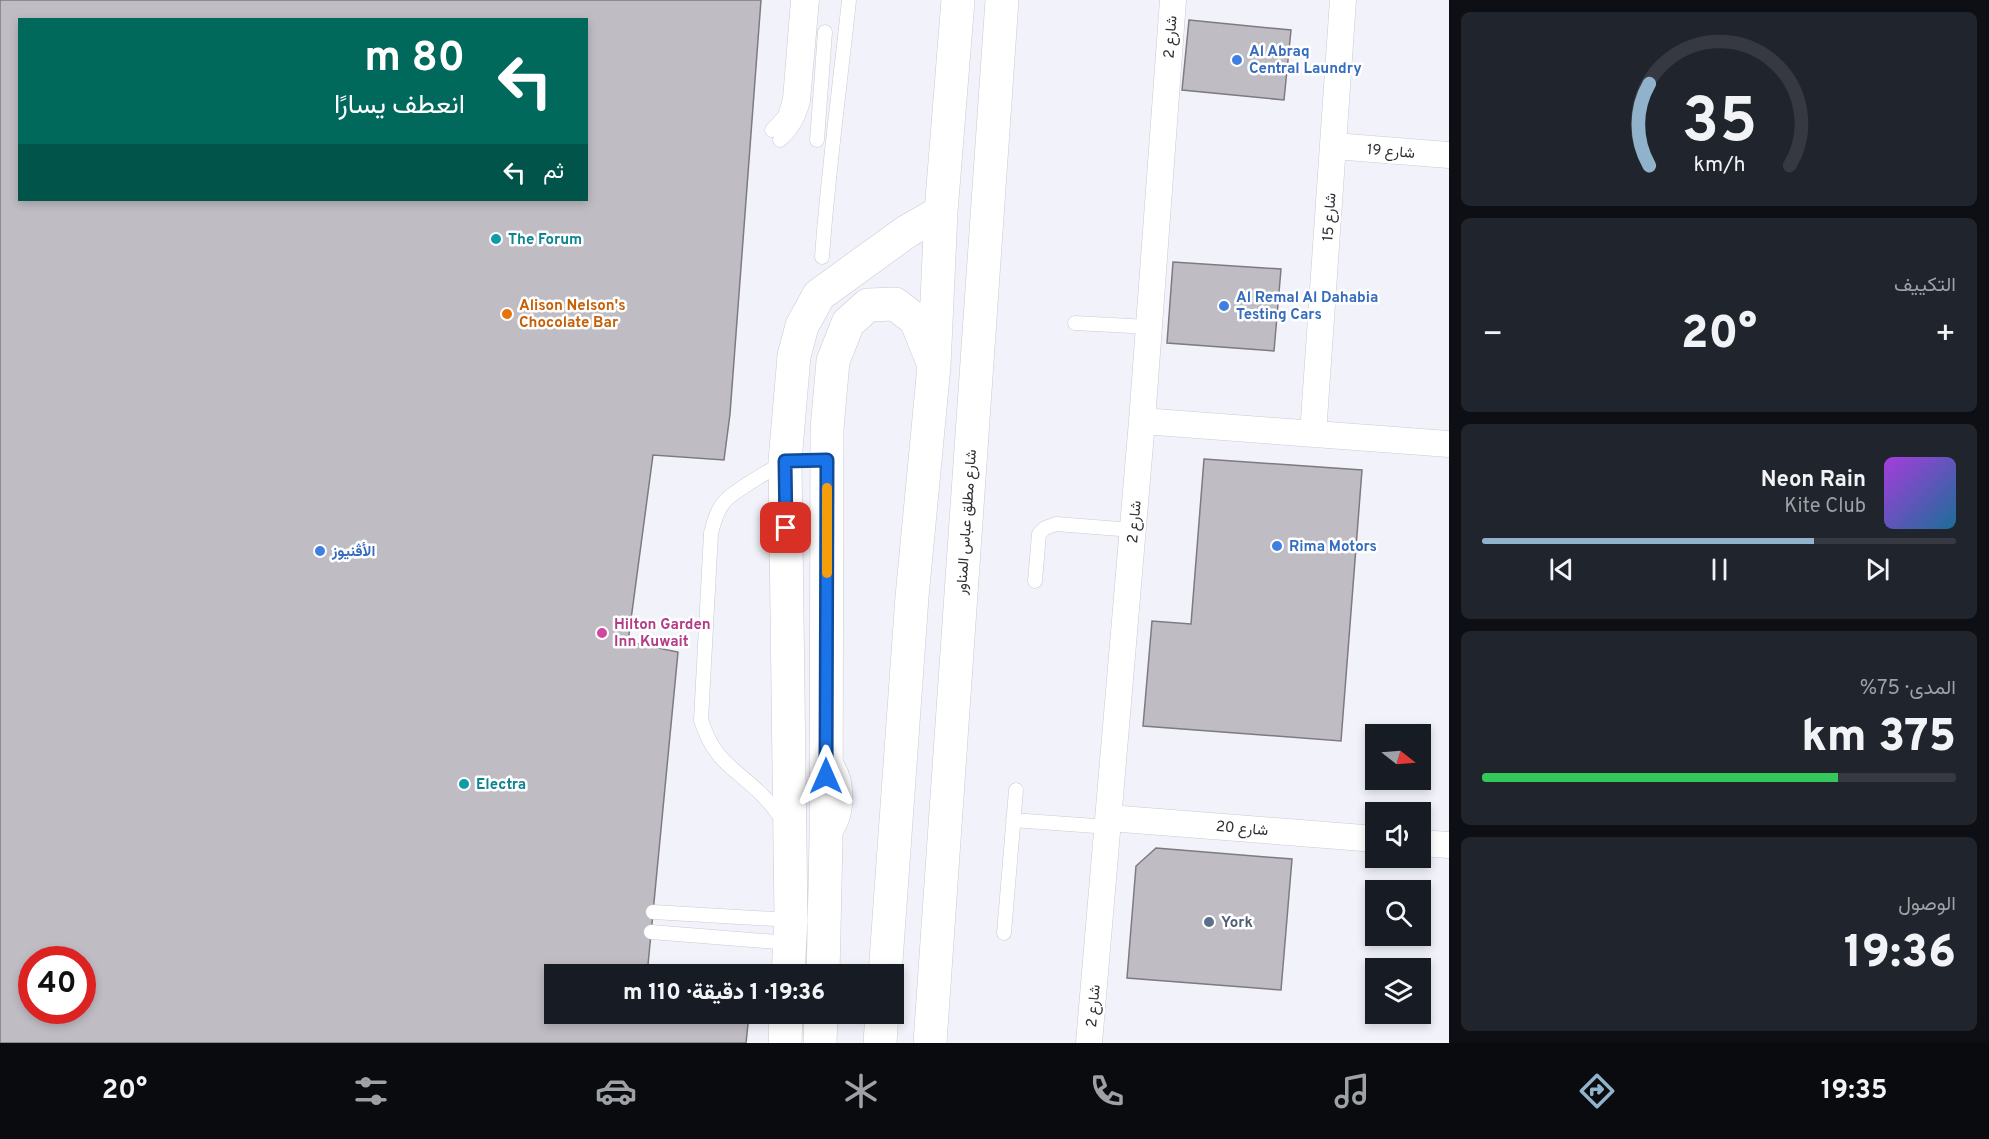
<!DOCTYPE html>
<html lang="ar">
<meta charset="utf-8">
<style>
body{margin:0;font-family:Overpass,Vazirmatn,sans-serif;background:#20242c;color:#f1f3f6;direction:rtl;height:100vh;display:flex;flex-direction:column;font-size:22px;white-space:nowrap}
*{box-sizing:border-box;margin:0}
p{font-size:20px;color:#9ea1a6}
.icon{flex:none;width:33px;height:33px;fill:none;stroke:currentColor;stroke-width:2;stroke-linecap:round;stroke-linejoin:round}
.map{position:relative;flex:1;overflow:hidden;direction:ltr}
.side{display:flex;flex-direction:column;gap:12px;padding:12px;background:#0d0f14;width:540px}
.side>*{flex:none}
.hud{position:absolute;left:18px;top:18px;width:570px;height:183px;border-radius:0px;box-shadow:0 3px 9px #0003;direction:rtl;background:#00695c;color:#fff;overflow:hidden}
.needle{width:39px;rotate:107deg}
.controls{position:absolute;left:1365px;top:724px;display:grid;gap:12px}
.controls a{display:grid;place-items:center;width:66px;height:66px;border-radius:0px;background:#171b24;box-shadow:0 3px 9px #0003;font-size:30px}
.speed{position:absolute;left:18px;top:946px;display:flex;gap:12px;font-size:30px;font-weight:700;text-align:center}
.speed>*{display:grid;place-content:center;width:78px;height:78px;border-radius:50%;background:#171b24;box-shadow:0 3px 9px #0003;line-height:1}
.speed .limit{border:9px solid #d22;background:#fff;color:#111}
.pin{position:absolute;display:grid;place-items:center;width:51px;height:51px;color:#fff;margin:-26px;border-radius:12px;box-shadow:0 3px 9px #0006}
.me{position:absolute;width:66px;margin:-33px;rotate:0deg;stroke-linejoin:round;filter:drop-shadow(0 0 4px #0008)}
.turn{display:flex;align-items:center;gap:21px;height:126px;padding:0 24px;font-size:27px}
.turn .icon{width:78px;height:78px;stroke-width:2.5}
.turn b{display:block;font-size:42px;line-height:51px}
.then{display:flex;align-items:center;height:57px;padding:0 24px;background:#0003;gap:12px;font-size:22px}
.big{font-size:45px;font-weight:800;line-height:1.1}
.side .widget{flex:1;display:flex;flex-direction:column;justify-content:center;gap:9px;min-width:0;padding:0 21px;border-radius:9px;background:#20242c}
.side .dial{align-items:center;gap:0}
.dial svg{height:156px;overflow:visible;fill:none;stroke:#363941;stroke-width:7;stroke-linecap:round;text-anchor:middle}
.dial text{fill:#f1f3f6;stroke:none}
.song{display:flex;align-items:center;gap:18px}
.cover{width:72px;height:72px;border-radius:9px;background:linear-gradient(135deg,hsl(280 70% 55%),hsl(200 70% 35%))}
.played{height:6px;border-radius:3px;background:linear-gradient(90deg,#91b2cb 70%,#363941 70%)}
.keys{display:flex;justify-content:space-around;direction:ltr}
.heat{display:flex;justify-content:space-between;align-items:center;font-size:33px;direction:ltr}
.charge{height:9px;border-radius:4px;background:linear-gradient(90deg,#34c759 75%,#363941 0)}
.trip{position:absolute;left:544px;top:964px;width:360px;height:60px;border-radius:0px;background:#171b24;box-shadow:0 3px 9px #0003;font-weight:800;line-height:60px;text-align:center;direction:rtl}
.dock{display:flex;height:96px;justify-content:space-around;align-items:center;background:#090b0e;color:#9ea1a6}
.dock .icon{width:42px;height:42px}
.dock .active{color:#91b2cb}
.dock b{font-size:27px;color:#f1f3f6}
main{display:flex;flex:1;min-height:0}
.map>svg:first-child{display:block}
.building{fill:#bfbcc3;stroke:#7e7a81;stroke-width:1.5;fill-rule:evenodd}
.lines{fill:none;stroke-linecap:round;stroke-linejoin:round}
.service-casing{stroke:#c9cad1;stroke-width:15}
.minor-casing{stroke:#c9cad1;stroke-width:27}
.tertiary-casing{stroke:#c9cad1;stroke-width:34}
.service{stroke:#fff;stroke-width:14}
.minor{stroke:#fff;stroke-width:26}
.tertiary{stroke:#fff;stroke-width:33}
.route-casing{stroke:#114b97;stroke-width:15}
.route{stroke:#1a73e8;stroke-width:10}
.slow{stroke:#f59e0b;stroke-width:10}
.shop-dot{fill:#3f7fe0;stroke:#fff;stroke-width:2}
.culture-dot{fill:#0f9aa8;stroke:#fff;stroke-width:2}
.food-dot{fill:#e8710a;stroke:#fff;stroke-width:2}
.hotel-dot{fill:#d1479c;stroke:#fff;stroke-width:2}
.service-dot{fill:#5c6f8a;stroke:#fff;stroke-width:2}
.labels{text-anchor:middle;stroke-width:5;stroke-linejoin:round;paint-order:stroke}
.street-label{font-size:15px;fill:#303033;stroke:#fff}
.shop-label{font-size:15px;font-weight:bold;fill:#366cbe;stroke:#fff;text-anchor:start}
.culture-label{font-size:15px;font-weight:bold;fill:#0d838f;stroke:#fff;text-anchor:start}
.food-label{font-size:15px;font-weight:bold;fill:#c56008;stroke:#fff;text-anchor:start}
.hotel-label{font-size:15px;font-weight:bold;fill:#b23c85;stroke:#fff;text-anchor:start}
.service-label{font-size:15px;font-weight:bold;fill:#4e5e75;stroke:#fff;text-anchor:start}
</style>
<main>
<section class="side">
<div class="widget dial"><svg viewBox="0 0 100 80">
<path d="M14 69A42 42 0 1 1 86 69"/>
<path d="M14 69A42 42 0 0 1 14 27" stroke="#91b2cb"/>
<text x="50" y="56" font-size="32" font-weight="700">35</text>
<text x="50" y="72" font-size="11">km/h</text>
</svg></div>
<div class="widget"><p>التكييف</p>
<div class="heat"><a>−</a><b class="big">20°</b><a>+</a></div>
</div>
<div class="widget">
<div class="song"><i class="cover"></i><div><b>Neon Rain</b><p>Kite Club</p></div></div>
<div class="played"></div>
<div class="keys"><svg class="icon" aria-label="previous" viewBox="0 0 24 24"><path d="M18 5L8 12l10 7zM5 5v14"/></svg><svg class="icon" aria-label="pause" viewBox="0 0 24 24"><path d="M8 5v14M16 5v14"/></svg><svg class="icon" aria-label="next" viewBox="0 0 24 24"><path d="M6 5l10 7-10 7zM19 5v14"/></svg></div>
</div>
<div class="widget"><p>المدى · 75%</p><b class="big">375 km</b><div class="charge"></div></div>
<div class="widget"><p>الوصول</p><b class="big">19:36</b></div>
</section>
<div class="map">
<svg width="1449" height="1043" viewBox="0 0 1449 1043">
<rect width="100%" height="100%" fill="#f2f3fa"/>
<!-- building -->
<path class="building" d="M0,0H761L730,414L724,460L653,455L628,642L678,652L647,975H555V1014L749,1015L746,1043H0ZM20,20H586V200H20ZM32,960H82V1011H32Z
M1189,20L1291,30L1284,100L1182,90Z
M1173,262L1281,269L1274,351L1167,343Z
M1204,459L1362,470L1341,741L1143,726L1152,621L1191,624Z
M1156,848L1292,859L1281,990L1127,978L1136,866Z"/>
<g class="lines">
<!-- service casing -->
<g class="service-casing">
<path id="service" d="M772,130L785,116L790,99L798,0
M780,140C793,129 799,117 803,101L812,0
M817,140L825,32
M822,257C828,171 840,86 849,0
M1075,323L1149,327
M1035,581L1039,534L1045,528L1056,524L1133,530
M783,820C777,813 772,805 765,798C736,767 716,766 701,720L711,533C714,521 718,507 727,499C740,487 768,472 784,462
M1013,820L1109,827
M833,835C849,818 850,778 833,759
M653,912L791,920
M651,932L789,943
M1004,933L1016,790"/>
</g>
<!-- minor casing -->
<g class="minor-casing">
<path id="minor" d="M1334,146L1449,155
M1142,421L1449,444
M1313,434L1343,0
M1109,818L1376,839
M1420,843L1449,845
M1089,1043L1142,421L1173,0"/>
</g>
<!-- tertiary casing -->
<g class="tertiary-casing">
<path id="tertiary" d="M788,975L791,920L785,461L794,356L802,326L819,295L906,232L941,212
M823,975L826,840L827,429L833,361L848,323L868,305L895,304L916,320L932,360
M885,975L912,597L934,366L941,212L958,0
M785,1043L786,1014
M820,1043L821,1014
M880,1043L882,1014
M930,1043L1002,0"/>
</g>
<!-- service -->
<use href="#service" class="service"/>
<!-- minor -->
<use href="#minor" class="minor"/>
<!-- tertiary -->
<use href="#tertiary" class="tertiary"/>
</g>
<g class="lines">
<!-- route casing -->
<g class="route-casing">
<path id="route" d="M786,528L785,461L827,460L826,776"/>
</g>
<!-- route -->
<use href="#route" class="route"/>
<!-- slow -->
<path class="slow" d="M827,573V488"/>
</g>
<!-- markers -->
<g class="shop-dot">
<circle cx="1237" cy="60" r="6"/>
<circle cx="1224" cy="306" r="6"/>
<circle cx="1277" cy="546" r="6"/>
<circle cx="320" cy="551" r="6"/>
</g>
<g class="culture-dot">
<circle cx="496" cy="239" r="6"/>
<circle cx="464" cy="784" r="6"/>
</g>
<circle class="food-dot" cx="507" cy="314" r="6"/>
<circle class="hotel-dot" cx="602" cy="633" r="6"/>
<circle class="service-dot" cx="1209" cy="922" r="6"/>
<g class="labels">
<!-- street labels -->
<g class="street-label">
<text transform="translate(1170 37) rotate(-86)" y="5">شارع 2</text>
<text transform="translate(1391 151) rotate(5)" y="5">شارع 19</text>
<text transform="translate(1329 217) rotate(-86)" y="5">شارع 15</text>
<text transform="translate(966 522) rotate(-86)" y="5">شارع مطلق عباس المناور</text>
<text transform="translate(1134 522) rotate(-85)" y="5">شارع 2</text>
<text transform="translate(1242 828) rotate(5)" y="5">شارع 20</text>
<text transform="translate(1093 1006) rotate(-85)" y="5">شارع 2</text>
</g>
<!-- shop labels -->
<g class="shop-label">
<text x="1249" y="56">Al Abraq<tspan x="1249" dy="17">Central Laundry</tspan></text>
<text x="1236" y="302">Al Remal Al Dahabia<tspan x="1236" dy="17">Testing Cars</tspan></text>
<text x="1289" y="551">Rima Motors</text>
<text x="332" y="556">الأڤنيوز</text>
</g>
<!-- culture labels -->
<g class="culture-label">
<text x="508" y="244">The Forum</text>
<text x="476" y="789">Electra</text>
</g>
<!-- food labels -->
<g class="food-label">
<text x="519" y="310">Alison Nelson's<tspan x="519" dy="17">Chocolate Bar</tspan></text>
</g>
<!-- hotel labels -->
<g class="hotel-label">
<text x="614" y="629">Hilton Garden<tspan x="614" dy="17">Inn Kuwait</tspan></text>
</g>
<!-- service labels -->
<g class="service-label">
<text x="1221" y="927">York</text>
</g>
</g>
</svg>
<div class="controls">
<a><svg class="needle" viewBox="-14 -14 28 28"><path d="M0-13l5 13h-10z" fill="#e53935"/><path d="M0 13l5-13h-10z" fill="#9ea1a6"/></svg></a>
<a><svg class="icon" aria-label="sound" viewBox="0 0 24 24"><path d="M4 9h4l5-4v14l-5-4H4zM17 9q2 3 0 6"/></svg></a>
<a><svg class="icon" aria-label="search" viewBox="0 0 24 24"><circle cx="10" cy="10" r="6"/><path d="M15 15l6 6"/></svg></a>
<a><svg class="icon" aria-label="layers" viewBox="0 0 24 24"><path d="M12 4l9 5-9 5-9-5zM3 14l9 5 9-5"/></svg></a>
</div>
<div class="speed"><div class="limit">40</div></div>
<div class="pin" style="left:786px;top:528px;background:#d93025"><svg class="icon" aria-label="arrive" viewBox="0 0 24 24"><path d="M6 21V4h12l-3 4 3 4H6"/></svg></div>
<svg class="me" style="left:826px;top:776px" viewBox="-20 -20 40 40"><path d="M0-17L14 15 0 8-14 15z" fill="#1a73e8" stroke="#fff" stroke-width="4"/></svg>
<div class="trip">19:36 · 1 دقيقة · 110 m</div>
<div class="hud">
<div class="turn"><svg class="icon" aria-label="left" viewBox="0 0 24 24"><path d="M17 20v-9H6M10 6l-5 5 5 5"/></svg><div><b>80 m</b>انعطف يسارًا</div></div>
<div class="then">ثم<svg class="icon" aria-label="left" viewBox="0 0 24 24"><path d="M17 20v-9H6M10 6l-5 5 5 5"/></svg></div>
</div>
</div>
</main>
<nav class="dock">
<b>19:35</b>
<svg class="icon active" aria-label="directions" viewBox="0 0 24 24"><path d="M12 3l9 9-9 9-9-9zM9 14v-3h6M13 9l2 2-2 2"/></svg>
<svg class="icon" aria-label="music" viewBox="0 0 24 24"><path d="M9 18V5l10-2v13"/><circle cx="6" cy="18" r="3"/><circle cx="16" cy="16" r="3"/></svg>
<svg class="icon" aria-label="phone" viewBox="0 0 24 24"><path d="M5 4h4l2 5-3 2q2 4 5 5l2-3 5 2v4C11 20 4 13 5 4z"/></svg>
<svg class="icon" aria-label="climate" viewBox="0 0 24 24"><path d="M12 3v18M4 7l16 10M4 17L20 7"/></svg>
<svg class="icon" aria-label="car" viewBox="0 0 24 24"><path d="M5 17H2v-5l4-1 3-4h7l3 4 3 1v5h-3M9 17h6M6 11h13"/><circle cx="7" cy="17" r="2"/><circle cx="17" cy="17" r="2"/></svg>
<svg class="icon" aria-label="filters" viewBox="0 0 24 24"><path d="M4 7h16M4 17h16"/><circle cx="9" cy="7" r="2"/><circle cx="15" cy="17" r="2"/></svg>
<b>20°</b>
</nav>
